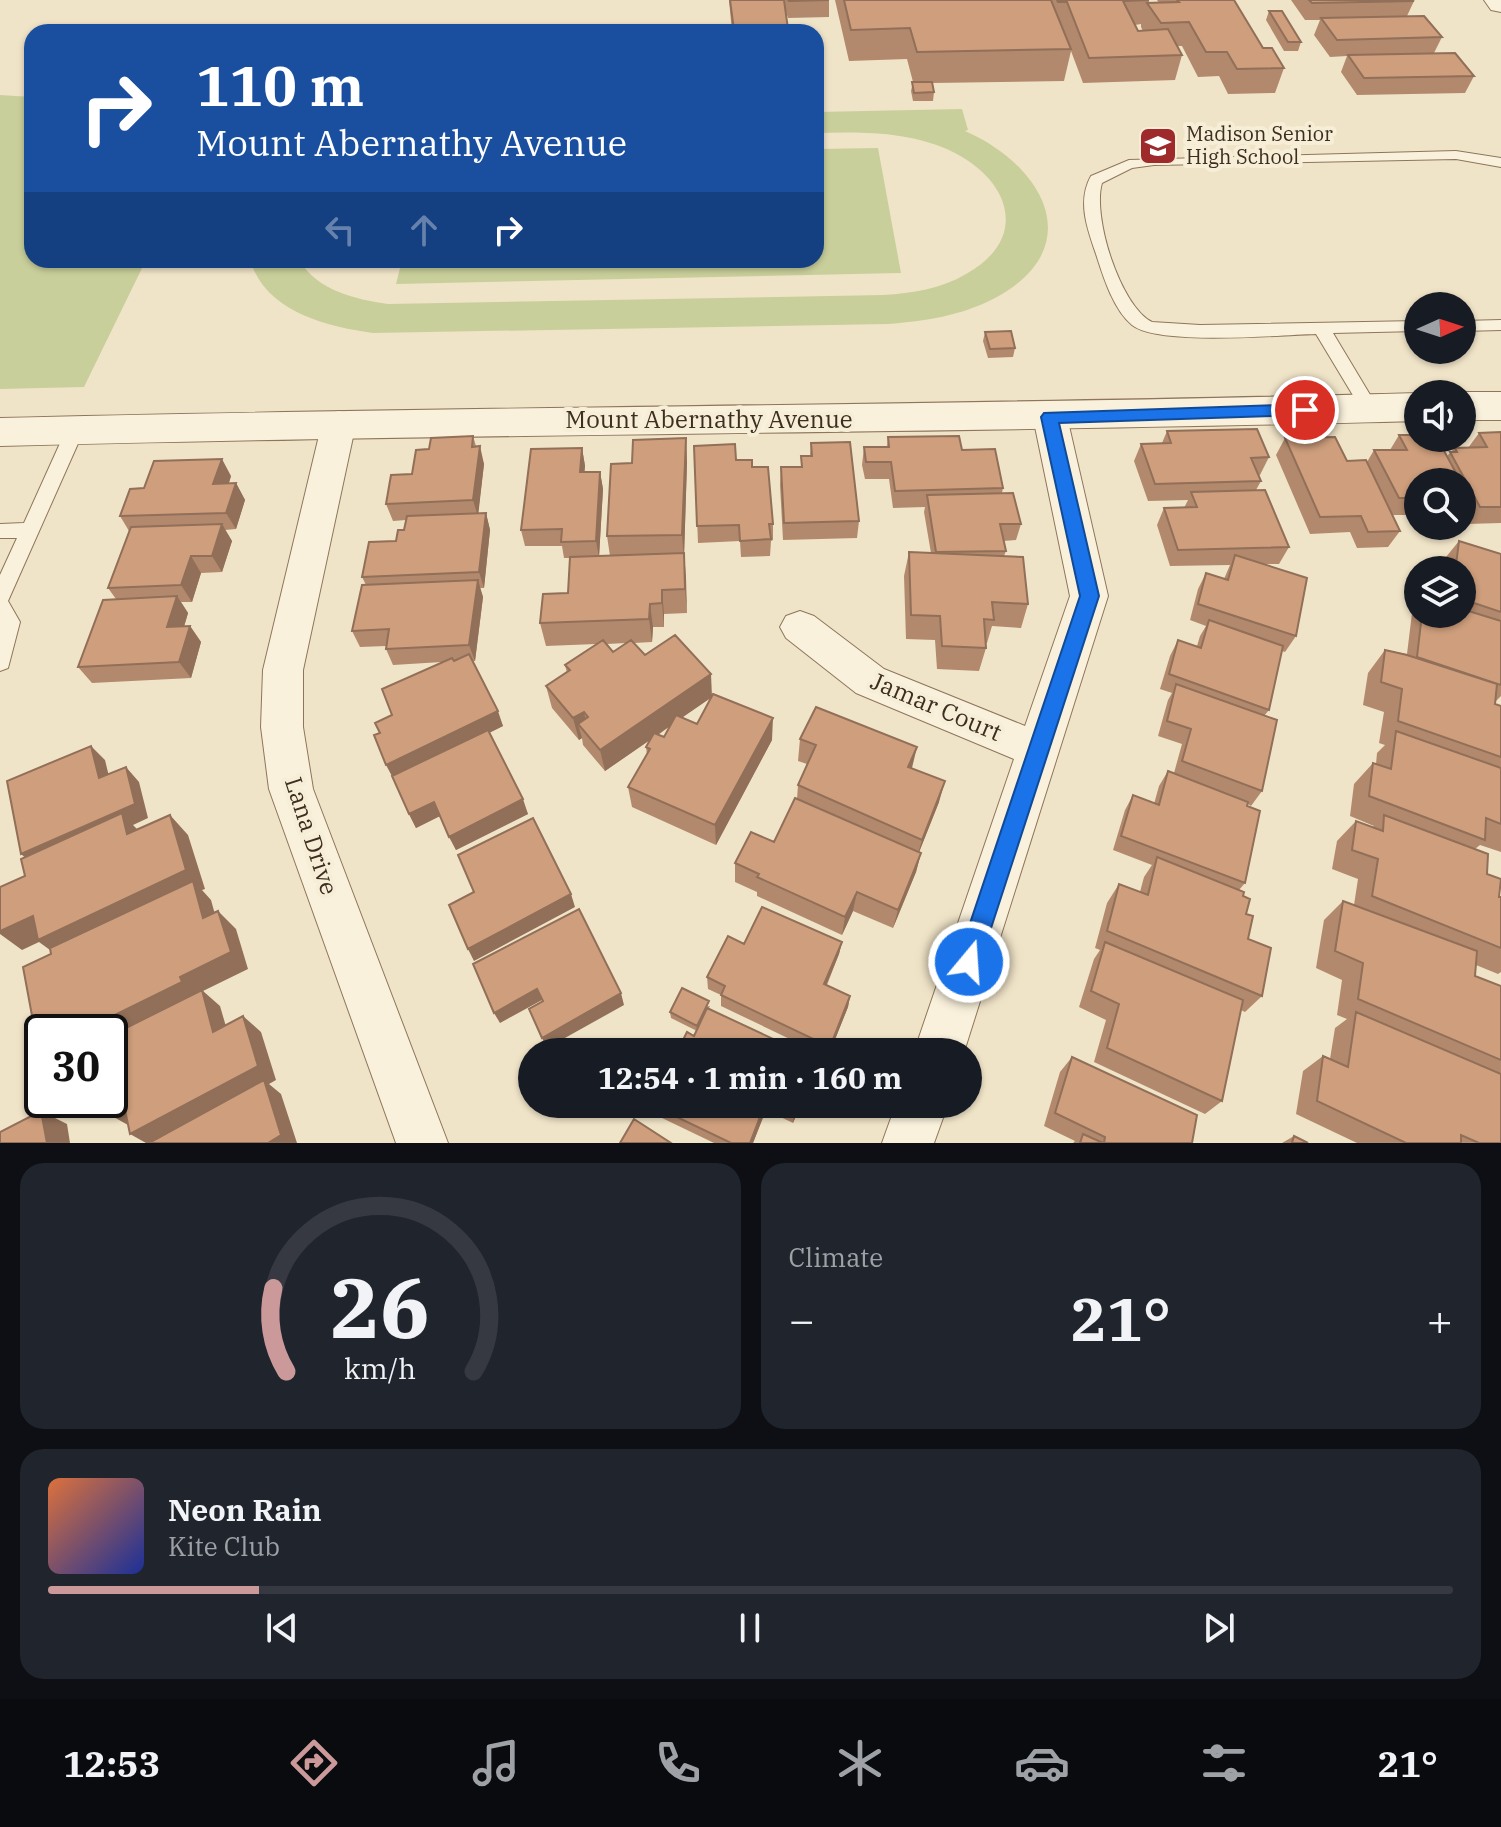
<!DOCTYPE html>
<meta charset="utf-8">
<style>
body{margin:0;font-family:"IBM Plex Serif",serif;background:#20242c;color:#f1f3f6;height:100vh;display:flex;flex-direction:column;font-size:30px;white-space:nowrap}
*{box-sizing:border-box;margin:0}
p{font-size:26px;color:#9ea1a6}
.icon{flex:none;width:44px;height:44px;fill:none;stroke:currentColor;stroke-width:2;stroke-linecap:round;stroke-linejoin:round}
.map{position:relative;height:1143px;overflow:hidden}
.sheet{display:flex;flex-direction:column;gap:20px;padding:20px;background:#0d0f14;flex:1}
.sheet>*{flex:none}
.hud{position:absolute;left:24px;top:24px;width:800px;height:244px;border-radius:24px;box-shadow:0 2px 6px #0004;background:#1a4fa0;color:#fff;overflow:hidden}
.needle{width:52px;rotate:87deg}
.buttons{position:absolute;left:1404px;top:292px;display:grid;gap:16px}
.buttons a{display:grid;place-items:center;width:72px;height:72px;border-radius:50%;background:#171b24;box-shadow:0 2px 6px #0004;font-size:40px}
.speed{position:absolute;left:24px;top:1014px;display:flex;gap:16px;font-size:40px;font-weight:700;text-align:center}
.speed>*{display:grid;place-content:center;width:104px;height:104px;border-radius:50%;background:#171b24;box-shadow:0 2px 6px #0004;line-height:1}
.speed .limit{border:4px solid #111;border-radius:12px;background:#fff;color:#111}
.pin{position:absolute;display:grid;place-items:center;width:68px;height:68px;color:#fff;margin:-34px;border:4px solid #fff;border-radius:50%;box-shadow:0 2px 8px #0007}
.me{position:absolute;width:88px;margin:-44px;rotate:18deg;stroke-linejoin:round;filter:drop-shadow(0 0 6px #0008)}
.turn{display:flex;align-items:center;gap:28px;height:168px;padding:0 40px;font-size:36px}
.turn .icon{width:104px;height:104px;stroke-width:2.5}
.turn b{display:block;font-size:56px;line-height:68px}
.lanes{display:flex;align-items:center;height:76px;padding:0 40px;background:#0003;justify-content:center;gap:40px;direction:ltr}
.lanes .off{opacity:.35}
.big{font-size:60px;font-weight:700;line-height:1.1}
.sheet .card{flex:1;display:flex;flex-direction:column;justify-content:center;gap:12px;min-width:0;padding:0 28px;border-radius:24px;background:#20242c}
.sheet .dial{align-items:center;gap:0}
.dial svg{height:208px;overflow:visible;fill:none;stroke:#363941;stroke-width:7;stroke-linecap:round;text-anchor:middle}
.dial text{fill:#f1f3f6;stroke:none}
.song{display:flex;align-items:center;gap:24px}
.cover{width:96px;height:96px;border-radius:12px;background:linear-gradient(135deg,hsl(20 70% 55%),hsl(230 70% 35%))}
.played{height:8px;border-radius:4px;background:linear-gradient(90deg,#cc999b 15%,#363941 15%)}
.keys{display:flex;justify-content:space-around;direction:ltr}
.heat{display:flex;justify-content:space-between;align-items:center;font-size:44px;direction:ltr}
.sheet .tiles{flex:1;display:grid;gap:20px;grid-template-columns:1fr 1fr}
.card:last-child{grid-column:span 2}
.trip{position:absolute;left:518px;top:1038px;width:464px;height:80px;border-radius:40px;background:#171b24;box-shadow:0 2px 6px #0004;font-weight:700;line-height:80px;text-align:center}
.tab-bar{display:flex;height:128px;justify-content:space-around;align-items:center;background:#090b0e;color:#9ea1a6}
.tab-bar .icon{width:56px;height:56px}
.tab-bar .current{color:#cc999b}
.tab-bar b{font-size:36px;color:#f1f3f6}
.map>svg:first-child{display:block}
.green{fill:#c9cf9b}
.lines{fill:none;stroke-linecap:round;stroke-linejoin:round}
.service-casing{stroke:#8d765c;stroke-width:2}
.minor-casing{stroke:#8d765c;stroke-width:2}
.tertiary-casing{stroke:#8d765c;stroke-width:2}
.service{fill:#faf1dc;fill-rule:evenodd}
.minor{fill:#faf1dc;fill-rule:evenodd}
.tertiary{fill:#faf1dc;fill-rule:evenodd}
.wall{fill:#b2896c;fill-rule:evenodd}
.shaded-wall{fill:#916f58}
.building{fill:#cf9f7d;stroke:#916f58;stroke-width:2}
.route{fill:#1a73e8;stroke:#114b97;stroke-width:2}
.labels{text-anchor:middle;stroke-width:8;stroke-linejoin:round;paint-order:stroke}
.far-poi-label{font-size:20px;fill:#3d2e20;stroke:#f7eed8;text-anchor:start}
.street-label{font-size:24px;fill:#3d2e20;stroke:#f7eed8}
</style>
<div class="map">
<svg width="1501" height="1143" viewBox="0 0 1501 1143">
<rect width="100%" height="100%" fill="#f0e4c8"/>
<!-- green -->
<path class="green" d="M0,95L32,97V260H146L84,387L0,389Z
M962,109L968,130L965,131C1043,165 1090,247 995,298C961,316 925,321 888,324L373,333C326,326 266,312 250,260H299C318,291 355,299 388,304L883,295C912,293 941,289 966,274C1029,239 1011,182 955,153C911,131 863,132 816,133V112Z
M878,148L901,273L396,284L402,260H816V149Z"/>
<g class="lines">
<!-- service casing -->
<g class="service-casing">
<path id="service" d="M1456,151L1501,158V167L1456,159L1154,165L1132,168L1102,183C1092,216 1120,306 1152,322L1200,325L1418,321V331L1333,333L1378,408L1369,414L1363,412L1316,334C1279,335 1158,346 1132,325C1113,309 1103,276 1096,254C1087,228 1077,201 1091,176L1129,160Z
M1501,320V330L1462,331V321Z
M75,424L84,430L8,601L20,622L8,668L0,671V575L17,538H0V524L24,523L66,430Z"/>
</g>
<!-- minor casing -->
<g class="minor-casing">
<path id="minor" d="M1050,405L1062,409L1067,417L1108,596L964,1052H914L1014,759L856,693L786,638L780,627L786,616L800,611L814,616L884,669L1025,726L1070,596L1033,417L1038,409Z
M339,411L351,414L356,423L303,670V727L313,789L448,1143H396L269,789L261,727L263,670L322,423L327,414Z
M896,1104H948L934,1143H882Z"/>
</g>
<!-- tertiary casing -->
<g class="tertiary-casing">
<path id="tertiary" d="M1484,0H1501V12L1491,10Z
M1462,392H1501V420H1462V394H1456Z
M1418,393V421C945,434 473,433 0,446V418C473,406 945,406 1418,393Z"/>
</g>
<!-- service -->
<use href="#service" class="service"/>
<!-- minor -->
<use href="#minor" class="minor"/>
<!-- tertiary -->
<use href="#tertiary" class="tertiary"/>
</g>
<!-- wall -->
<path class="wall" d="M729,0H829V17L788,18L784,5L787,32H732Z
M835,0H1149V3H1159L1157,0H1234L1263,48L1284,68L1275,93L1228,94L1219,76L1198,77L1182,46H1178L1182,55L1175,80L1083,83L1071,51L1064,81L932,83L934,92L933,101H913L911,91L913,82L907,59L849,61ZM1141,24V27L1143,31H1138L1135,25Z
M1291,0H1412L1414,1L1407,16L1442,37L1434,53L1474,76L1465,93L1357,95L1341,72L1347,56L1330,57L1314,35L1320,20H1305Z
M1269,11L1301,42L1298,51H1284L1266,20Z
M985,332L1015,348L1013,357L988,358L983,341Z
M1167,431L1269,457L1260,475H1259L1261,481L1256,490L1289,547L1279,564H1264L1296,636L1285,652L1282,651L1269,710L1264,716L1262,791L1251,806L1248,804L1245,883L1239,890L1243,896L1246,914L1248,939L1262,996L1245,1012L1241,1010L1222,1101L1205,1114L1094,1062L1106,1020L1079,1007L1094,959L1100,950L1095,948L1107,903L1119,884L1140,892L1144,877L1152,865L1113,850L1125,810L1133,795L1154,804L1159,786L1168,771L1174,773L1182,744L1158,736L1168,700L1172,693L1160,689L1170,656L1178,640L1197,646L1200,636L1206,626L1190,620L1198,589L1206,573L1224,579L1230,565L1170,566L1157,525L1164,508H1184L1188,500L1148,501L1134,461L1141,444L1162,443Z
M1501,432V523L1467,524L1464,517L1462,519V482H1418V523H1411L1407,515H1392L1400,531L1388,547L1357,548L1350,532L1310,534L1276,455L1285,438L1347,461L1367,462L1374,450H1390L1399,435L1447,456L1455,448H1468L1479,433Z
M473,436L476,446L484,464L478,513H486L490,530L484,588H480L483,597L475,661H473L503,726L489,733L528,814L456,850L440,816L416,828L409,814L380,733L392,715L442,662L393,665L386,649V646L360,647L352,631L366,585L362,577L396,541L404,530L406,520L393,521L386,504L412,474L429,449Z
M888,437L962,450L1003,488L1002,493L1021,524L1016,540L1003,541L1006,551L1004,556L1028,604L1021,628L992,626L987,643H986V648L979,671L937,669L935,640L906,639L904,576L909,552L931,553L924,512L925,507L893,508L889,479H865L862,465L864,447H887Z
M686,438L687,463L684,553L687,613L664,614V627H653L652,642L634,643L645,655L712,696L772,740L716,845L632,807L628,787L647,755L646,747L650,740L605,771L583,745L582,738L579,740L552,708L546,686L567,673L565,665L596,644L546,646L540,623L568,593L570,558H564L562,546H525L521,530L582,448L585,466L584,472H600L603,489L599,556H610L607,536L632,463ZM626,643L613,652L607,644ZM712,697L697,724L682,717ZM670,726L664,737L658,735Z
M811,443L859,521L857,538L783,540L780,485L781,467H801V456H810Z
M694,446L752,467L773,524V540L771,541L770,556L741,557L740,541L698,543Z
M231,476L229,483H236L245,500L236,529L225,530L232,541L222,572L201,573L192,602H181L188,613L184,627L190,626L201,642L191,678L92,683L78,667L116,599L108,588L129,531L120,516L144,488Z
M1459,541L1501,554V696L1496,701L1495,704L1501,706V852L1480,845L1475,849L1487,874L1499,897H1501V972L1498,974L1476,965L1475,976L1501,986V1143H1357L1296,1114L1303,1071L1323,1056L1330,1059L1335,1028L1347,1019L1337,1015L1342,980L1316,968L1324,920L1343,901L1354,905L1358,879L1332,869L1337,841L1356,821L1373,827L1374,826L1350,816L1354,784L1373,763L1376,764L1377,753L1385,745L1379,743L1384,712L1363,705L1368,673L1385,650L1407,654L1412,613L1418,605V614H1462V570H1432L1440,560L1445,562L1446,557Z
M800,739L912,768L939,802L919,852L921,853L916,872L893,928L853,911L842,935L757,896V892L735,882V863L774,842L797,799L798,785L807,764L798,761Z
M842,942L839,954L827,985L850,996L848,1007L830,1052H817L721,1006V995L708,989L707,977L744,944Z
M710,1006L694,1036L697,1031L671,1018L670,1012Z
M1072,1057L1192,1143H1073L1075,1141L1044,1126L1060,1072Z
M662,1104H801L793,1123L766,1110L753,1143H714L662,1118L660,1109Z
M1294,1136L1308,1143H1282Z"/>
<!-- shaded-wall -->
<path class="shaded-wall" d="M686,438L687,463L684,559L682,535Z
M480,446L484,464L478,517L473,500Z
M582,448L585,466L583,490L580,472Z
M222,459L231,476L223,501L213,484Z
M600,472L603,489L599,558L596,541Z
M236,483L245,500L236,529L226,513Z
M486,513L490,530L484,588L479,572Z
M222,524L232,541L222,572L212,556Z
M684,553L686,577L687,613L685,589Z
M191,556L201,573L192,602L181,585Z
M478,580L483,597L475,661L469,645Z
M662,590L664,614V627L662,603Z
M177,596L188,613L179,643L167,627Z
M650,604L653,627L652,642L649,619Z
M190,626L201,642L191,678L179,662Z
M711,674L712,697L605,771L600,750Z
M498,711L503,726L394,780L386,765Z
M584,712L589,734L578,724L582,738L579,740L573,718Z
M773,718L772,740L716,845L715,825Z
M91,746L105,760L113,793L99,778Z
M917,747L912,768L908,767Z
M126,767L139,782L148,818L133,825L142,834L37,868L21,854Z
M945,781L939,802L916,860L922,840Z
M523,799L528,814L456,850L449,837Z
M434,802L440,816L416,828L409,814Z
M170,815L188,835L205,889L202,890L211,900L221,936L61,958L39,942L22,950L0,934V931Z
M921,853L916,872L893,928L898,910Z
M857,892L853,911L842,935L845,917Z
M571,894L575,907L474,961L468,949Z
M218,911L236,929L248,969L203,991L220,1006L232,1047L110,1044V1032H80L180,977Z
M842,942L839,954L822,995L824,984Z
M537,989L542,1000L500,1023L494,1013Z
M621,993L624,1005L547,1048L542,1038Z
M850,996L848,1007L830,1052H829Z
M243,1016L261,1032L276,1080L269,1084L281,1094L297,1143H146L130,1134Z
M765,1104H766V1110L753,1143H750Z
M798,1104H801L793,1123L794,1114Z
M125,1110L135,1129L112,1116Z
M41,1111L67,1124L70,1143H47Z"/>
<!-- building -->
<path class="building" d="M730,0H784L788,29L734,30Z
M788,0H829L789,1Z
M844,0H1051L1071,49L917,52L910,28L851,30Z
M1057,0H1149L1123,1L1138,31L1168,29L1182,55L1089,58L1067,2H1058Z
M1177,0H1234L1263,48H1272L1284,68L1237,69L1227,52H1206L1189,22L1161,23L1147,3L1179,2Z
M1309,0H1412L1414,1L1312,3Z
M1269,11H1282L1301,42H1288Z
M1424,16L1442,37L1337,40L1321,18Z
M1455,53L1474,76L1364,78L1348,55Z
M912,82H932L934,92L914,93Z
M1011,331L1015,348L990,349L985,332Z
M1257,429L1269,457L1251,458L1261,481L1155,484L1141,444L1171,443L1167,431Z
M1501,432V507H1480L1450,452H1457L1455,448L1487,447L1479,433Z
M1399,435H1418V438H1437L1461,482H1418V498H1399L1374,450H1407Z
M473,436L472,447L480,446L473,500L386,504L391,475L412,474L416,450L429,449L431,438Z
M959,436L962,450L995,449L1003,488L895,491L891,462H866L864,447H889L888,437Z
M1335,437L1347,461L1366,460L1400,531L1368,532L1361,516L1320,517L1285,438Z
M686,438L682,535L607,536L611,464L632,463L633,440Z
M850,442L859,521L784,523L781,467H802L801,456H812L811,443Z
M735,444L736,460H752V467H768L773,524H769L771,539L740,541L739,525L697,526L694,446Z
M582,448L580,472H600L596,541L561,542L562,529L521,530L531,449Z
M222,459L213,484L236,483L226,513L120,516L130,489L144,488L154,461Z
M1462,485L1473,505H1462Z
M1265,490L1289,547L1178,550L1164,508L1197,507L1191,492Z
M1013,493L1021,524H1000L1006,551L936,552L927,495Z
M486,513L479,572L362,577L369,542L396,541L398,530H404L407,516Z
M222,524L212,556H191L181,585L108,588L131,527Z
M1459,541L1501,554V612L1462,599V570H1438L1440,560L1456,565Z
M909,552L1023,557L1028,604L992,602L994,620L984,619L986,648L942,646L940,616L911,615Z
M684,553L685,589L662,590V603L650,604L649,619L540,623L543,594L568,593L570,557Z
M1235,555L1307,578L1296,636L1198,604L1206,573L1228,580Z
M478,580L469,645L386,649L389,629L352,631L362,585Z
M177,596L167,627L190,626L179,662L78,667L103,600Z
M1462,609L1501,621V685L1417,657L1422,614H1462Z
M1209,620L1283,646L1269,710L1169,674L1178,640L1201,648Z
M675,635L711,674L600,750L578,724L588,717L584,712L573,718L546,686L570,670L565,665L603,640L613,652L631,640L645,655Z
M1385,650L1407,655L1497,684L1495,704L1501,706V757L1398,721L1402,689L1381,682Z
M469,654L498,711L386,765L374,735L380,733L375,723L392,715L382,689L452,658L454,661Z
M1176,684L1277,720L1262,791L1182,761L1191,729L1167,721Z
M713,694L773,718L715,825L628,787L650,749L646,747L654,733L664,737L676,715L697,724Z
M816,707L917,747L908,767L945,781L922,840L798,785L816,745L800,739Z
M488,730L523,799L449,837L434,802L409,814L392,776Z
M1396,731L1501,768V824L1486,818L1485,840L1369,796L1373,763L1391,769Z
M91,746L99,778L126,767L135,804L21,854L7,781Z
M1168,771L1248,802L1247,806L1260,811L1245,883L1121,836L1133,795L1159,805Z
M795,798L921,853L898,910L857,892L845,917L757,877L759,874L735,863L751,832L774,842Z
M122,813L127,834L170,815L186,870L38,940L33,916L0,931V887L25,876L21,859Z
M1384,815L1488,854L1487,874L1501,879L1499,897H1501V948L1372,896L1378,859L1352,850L1356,821L1383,831Z
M533,818L571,894L468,949L449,905L474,892L458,855Z
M1157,857L1244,892L1243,896L1250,899L1246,914L1253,916L1248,939L1271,948L1262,996L1107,931L1119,884L1148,895Z
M193,881L203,918L218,911L231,952L180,977L182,982L80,1032H42V1047L38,1048L23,967L51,954L50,948Z
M1343,901L1477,951L1475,976L1501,986V1060L1358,999L1363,963L1335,951Z
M762,907L842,942L824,984L850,996L830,1047L721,995L725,986L707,977L728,936L744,944Z
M579,909L621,993L542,1038L529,1009L543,1001L537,989L494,1013L473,964Z
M1105,942L1243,1000L1222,1101L1107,1048L1119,1004L1091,991Z
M682,988L709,1001L697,1026L670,1012Z
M202,990L213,1032L243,1016L258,1066L130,1134L125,1110L112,1116L108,1100H110V1036Z
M707,1008L801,1052H677L687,1032L694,1036Z
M1356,1012L1501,1074V1143H1479L1461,1135V1143H1406L1317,1101L1323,1056L1348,1067Z
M1072,1057L1197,1115L1192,1143H1104L1105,1137L1055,1113Z
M264,1080L281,1135L268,1143H149Z
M662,1104H765L750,1143H731L660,1109Z
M772,1104H798L794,1114Z
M41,1111L47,1143H0V1132Z
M634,1119L671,1143H620Z
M1083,1134L1103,1143H1080Z
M1294,1136L1308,1143H1292Z"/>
<!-- route -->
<path class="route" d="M1305,404L1313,410L1305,415L1059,423L1099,596L980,962L977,970L969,973L960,970L957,962L1080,596L1041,417L1044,413Z"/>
<!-- icons -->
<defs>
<g id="school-square" transform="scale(2)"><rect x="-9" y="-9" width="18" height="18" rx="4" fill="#9e2a2b" stroke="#f7eed8"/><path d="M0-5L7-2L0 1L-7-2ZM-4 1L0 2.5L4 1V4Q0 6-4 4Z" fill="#fff"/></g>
</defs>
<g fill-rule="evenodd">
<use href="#school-square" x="1158" y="146"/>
</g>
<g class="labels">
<!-- far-poi labels -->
<g class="far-poi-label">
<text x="1186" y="141">Madison Senior<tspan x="1186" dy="23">High School</tspan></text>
</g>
<!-- street labels -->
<g class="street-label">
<text x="709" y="428">Mount Abernathy Avenue</text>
<text transform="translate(936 707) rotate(23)" y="8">Jamar Court</text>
<text transform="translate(311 836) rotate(72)" y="8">Lana Drive</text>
</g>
</g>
</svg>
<div class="buttons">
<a><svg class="needle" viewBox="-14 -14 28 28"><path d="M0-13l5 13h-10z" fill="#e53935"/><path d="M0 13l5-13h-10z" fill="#9ea1a6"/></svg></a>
<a><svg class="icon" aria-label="sound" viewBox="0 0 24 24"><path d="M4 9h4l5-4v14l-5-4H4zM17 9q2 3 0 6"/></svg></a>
<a><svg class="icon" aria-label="search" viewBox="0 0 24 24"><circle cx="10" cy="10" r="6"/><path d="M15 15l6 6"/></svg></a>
<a><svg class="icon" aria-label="layers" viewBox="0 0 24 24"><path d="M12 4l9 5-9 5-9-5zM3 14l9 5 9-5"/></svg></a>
</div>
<div class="speed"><div class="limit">30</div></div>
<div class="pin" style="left:1305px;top:410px;background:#d93025"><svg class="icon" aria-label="arrive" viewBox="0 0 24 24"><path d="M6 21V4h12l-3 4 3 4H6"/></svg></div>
<svg class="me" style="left:969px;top:962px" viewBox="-20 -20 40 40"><circle r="17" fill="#1a73e8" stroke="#fff" stroke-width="3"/><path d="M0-11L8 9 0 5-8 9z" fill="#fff"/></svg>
<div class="trip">12:54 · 1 min · 160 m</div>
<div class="hud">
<div class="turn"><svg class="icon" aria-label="right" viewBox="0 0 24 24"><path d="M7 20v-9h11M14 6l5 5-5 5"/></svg><div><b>110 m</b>Mount Abernathy Avenue</div></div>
<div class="lanes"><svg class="icon off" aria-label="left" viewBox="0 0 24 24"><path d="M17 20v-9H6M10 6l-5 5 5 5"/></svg><svg class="icon off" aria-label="ahead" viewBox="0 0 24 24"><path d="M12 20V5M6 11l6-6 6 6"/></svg><svg class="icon" aria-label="right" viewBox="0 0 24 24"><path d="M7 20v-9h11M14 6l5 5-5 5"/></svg></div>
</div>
</div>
<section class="sheet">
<div class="tiles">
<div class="card dial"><svg viewBox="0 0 100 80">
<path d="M14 69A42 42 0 1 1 86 69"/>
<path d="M14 69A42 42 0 0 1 9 37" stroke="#cc999b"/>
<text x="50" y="56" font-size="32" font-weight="700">26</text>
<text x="50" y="72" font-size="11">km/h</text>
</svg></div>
<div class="card"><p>Climate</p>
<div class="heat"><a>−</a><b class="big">21°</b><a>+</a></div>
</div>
<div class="card">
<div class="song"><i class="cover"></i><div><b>Neon Rain</b><p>Kite Club</p></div></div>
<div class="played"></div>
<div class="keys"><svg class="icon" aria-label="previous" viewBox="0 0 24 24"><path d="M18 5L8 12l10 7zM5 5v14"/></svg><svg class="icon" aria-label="pause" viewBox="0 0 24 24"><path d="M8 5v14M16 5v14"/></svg><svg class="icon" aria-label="next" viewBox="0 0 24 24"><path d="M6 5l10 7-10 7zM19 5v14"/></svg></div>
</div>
</div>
</section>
<nav class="tab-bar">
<b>12:53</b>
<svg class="icon current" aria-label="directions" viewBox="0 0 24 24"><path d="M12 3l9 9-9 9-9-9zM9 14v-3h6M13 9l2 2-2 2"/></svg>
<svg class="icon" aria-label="music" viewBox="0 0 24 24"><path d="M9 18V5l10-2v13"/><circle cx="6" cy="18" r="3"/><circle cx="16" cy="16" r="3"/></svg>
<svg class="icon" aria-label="phone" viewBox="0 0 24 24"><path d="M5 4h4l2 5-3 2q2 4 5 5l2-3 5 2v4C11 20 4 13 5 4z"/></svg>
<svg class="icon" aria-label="climate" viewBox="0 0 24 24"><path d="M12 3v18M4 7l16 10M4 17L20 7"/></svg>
<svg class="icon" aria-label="car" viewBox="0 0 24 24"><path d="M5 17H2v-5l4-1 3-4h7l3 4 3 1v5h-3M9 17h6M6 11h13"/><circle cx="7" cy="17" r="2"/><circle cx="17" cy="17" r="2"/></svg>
<svg class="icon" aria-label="filters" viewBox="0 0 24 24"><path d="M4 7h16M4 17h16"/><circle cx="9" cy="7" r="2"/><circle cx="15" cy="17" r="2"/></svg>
<b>21°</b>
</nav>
